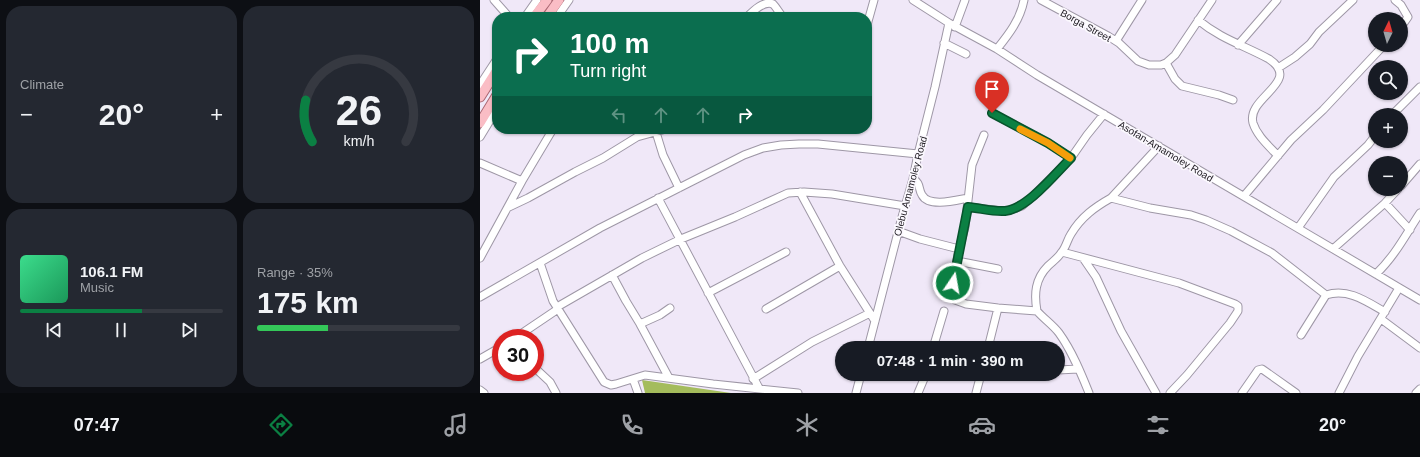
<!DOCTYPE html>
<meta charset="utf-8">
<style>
body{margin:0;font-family:Arial,sans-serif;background:#242831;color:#f1f3f6;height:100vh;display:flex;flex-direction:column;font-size:15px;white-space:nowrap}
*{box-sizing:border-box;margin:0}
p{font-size:13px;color:#9ea1a6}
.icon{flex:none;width:22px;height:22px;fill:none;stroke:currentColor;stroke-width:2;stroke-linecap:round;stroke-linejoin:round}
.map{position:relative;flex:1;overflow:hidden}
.details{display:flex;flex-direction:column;gap:6px;padding:6px;background:#0d0f14;width:480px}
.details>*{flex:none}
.hud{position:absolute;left:12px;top:12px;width:380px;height:122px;border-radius:16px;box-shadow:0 1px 3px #0004;background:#0b6e4f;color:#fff;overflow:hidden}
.needle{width:26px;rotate:5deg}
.controls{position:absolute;left:888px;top:12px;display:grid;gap:8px}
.controls a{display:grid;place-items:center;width:40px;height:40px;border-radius:50%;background:#171b24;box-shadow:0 1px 3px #0004;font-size:20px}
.speed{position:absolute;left:12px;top:329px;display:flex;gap:8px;font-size:20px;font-weight:700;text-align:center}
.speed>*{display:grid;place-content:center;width:52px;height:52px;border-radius:50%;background:#171b24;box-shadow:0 1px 3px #0004;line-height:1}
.speed .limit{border:6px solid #d22;background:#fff;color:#111}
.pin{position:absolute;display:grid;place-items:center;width:34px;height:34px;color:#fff;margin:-41px -17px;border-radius:50% 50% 50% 0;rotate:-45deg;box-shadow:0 0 4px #0007}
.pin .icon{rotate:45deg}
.me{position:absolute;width:44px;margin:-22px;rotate:12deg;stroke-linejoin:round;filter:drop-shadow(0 0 3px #0008)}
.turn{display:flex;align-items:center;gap:14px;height:84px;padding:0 12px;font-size:18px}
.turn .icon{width:52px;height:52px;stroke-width:2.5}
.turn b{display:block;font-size:28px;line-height:34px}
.lanes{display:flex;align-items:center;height:38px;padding:0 12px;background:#0003;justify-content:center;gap:20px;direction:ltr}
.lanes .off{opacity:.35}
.big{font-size:30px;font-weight:800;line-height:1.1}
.details .card{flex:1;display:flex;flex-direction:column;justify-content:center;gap:6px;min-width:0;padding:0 14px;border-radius:16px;background:#242831}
.details .dial{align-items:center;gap:0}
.dial svg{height:104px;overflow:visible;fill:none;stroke:#363941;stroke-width:7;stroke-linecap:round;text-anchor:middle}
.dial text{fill:#f1f3f6;stroke:none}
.song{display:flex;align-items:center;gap:12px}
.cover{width:48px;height:48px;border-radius:6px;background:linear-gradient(135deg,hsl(150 70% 55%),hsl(150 70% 35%))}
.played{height:4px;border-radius:2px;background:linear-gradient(90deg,#0b8043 60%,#363941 60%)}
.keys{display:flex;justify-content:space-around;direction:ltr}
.heat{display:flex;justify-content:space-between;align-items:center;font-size:22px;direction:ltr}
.charge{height:6px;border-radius:3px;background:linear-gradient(90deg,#34c759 35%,#363941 0)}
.details .tiles{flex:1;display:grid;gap:6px;grid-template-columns:repeat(2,1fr)}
.trip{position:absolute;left:355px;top:341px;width:230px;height:40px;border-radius:20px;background:#171b24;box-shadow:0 1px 3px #0004;font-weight:800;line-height:40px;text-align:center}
.menu{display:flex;height:64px;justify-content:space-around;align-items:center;background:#090b0e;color:#9ea1a6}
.menu .icon{width:28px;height:28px}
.menu .current{color:#0b8043}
.menu b{font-size:18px;color:#f1f3f6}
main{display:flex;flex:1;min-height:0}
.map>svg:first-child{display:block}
.forest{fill:#a4bc5c}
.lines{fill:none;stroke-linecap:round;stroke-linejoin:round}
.minor-casing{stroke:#9e97a6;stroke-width:9}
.major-casing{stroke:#aa6772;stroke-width:11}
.minor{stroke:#fff;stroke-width:7}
.major{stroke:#fabdc5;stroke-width:9}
.route-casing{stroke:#07532c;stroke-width:10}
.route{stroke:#0b8043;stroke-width:7}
.slow{stroke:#f59e0b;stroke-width:7}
.labels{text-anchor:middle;stroke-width:3.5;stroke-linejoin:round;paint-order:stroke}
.street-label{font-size:10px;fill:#1b181e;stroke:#fbf8fe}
</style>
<main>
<section class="details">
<div class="tiles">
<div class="card"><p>Climate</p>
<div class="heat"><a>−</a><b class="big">20°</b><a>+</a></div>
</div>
<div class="card dial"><svg viewBox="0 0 100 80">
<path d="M14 69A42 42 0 1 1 86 69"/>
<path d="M14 69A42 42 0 0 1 9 37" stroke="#0b8043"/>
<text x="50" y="56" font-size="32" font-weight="700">26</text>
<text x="50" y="72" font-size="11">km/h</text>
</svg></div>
<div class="card">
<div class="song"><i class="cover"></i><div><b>106.1 FM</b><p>Music</p></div></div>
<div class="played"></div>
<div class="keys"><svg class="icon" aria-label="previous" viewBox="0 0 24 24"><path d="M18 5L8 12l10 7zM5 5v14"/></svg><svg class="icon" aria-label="pause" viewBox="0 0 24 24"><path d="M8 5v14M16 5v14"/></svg><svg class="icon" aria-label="next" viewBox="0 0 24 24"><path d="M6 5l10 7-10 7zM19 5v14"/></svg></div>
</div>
<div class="card"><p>Range · 35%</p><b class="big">175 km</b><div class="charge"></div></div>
</div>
</section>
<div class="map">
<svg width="940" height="393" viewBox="0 0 940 393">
<rect width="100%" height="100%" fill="#f0e8f8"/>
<!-- forest -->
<path class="forest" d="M162,380L251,393H165Z"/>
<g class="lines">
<!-- minor casing -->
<g class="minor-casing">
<path id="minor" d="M14,0L29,17
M433,0L469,23L517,49L557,75L940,300
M561,0L628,36L639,43L658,61L669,65H681L686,63L695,55L732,0
M915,0L921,5L928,17L921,27
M45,17L57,0
M77,17L89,0
M267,17C273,11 284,0 293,4C297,8 299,13 303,17
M718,20C741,39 763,45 789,59C823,82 766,97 773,123C777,136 789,146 798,156
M387,25L394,0
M475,27L485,0
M636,41L662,0
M464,43L486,54
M758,45L797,0
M517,49C529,34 540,20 544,0
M686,63L695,79L702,86L739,95L753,100
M798,68L815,57L830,44L839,32L873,0
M0,85L17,59
M512,113L568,143L591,158
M912,115L940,87
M175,129L183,155L199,188
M504,135L492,165L485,227L479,249L471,294L475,300L486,304L518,308L557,311
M0,137L17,109
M0,163L42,181
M433,179C441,183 438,189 442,195C449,208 477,200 488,198
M921,186L940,164
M320,192L360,266L395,321
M764,196L811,140L843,110L904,45
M178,198L279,388
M631,198L679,146
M905,203L930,230
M29,207L48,198L95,172L123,158L157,137L186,129
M488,207L523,211L530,210L542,206L552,197L591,158L607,135L624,114
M818,228L854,177L888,145L895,136
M418,231L440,239L479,249
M854,248L905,203L918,189
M582,252L699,283L755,304L758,306V311L750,323L707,375L690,393
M0,258L42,181L73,129
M603,258L616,277L641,331L676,393
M477,261L518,269
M60,263L73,301L124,382L131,385L136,384L165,375L233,384L318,393
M896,274C915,256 926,234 940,213
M132,275L146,301L160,324L189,378
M228,293L306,252
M0,297L120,228L264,155L283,148L301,145L319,144H338L438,154
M77,307L162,258L201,239L255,217L308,193L324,192L352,194L425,206
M286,309L360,266
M901,319L940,348
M160,324L180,315L190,308
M821,335L846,295
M35,338L78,309
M388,348L422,217L433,179L438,154L455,87L469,23
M453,348L464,311
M508,348L518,308
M0,359L21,347
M55,368L70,382L76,393
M578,370L598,369
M153,379L158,393
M273,379L332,342L390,313
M0,390L4,393
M376,393L381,374
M438,393L446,374
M496,393L501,374
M609,393C601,373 592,351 579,333C573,325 564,319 557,311C554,294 555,279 568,266C572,262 578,258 581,253C586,248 587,240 591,234C601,217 615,207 631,198L670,208L711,215L726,220L751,231L792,253L846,295C868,288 886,301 905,312
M762,393L778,370L782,369L816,393
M859,393L878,356L919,288
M936,393L940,389"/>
</g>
<!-- major casing -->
<g class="major-casing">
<path id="major" d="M54,17L67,0
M67,17L79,0
M0,97L17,70
M0,123L17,95"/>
</g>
<!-- minor -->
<use href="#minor" class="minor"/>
<!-- major -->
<use href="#major" class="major"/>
</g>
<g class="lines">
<!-- route casing -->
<g class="route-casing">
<path id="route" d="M473,283L488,207C500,208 513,212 525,211C547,209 575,174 591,158L568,143L512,113"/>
</g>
<!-- route -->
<use href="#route" class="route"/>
<!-- slow -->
<path class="slow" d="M540,129L568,143L590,158"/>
</g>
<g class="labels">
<!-- street labels -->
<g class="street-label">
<text transform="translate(606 25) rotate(29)" y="4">Borga Street</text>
<text transform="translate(686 151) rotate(31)" y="4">Asofan-Amamoley Road</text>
<text transform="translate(430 186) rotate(-75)" y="4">Olebu Amamoley Road</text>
</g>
</g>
</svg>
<div class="controls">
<a><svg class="needle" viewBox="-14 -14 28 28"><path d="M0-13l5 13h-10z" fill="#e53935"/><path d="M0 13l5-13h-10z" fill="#9ea1a6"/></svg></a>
<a><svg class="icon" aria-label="search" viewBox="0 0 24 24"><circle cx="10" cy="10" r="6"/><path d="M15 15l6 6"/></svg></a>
<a>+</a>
<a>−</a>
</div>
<div class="speed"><div class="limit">30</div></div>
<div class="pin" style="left:512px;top:113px;background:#d93025"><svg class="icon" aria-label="arrive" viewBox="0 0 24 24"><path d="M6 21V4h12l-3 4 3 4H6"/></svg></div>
<svg class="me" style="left:473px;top:283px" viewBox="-20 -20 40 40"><circle r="17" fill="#0b8043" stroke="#fff" stroke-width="3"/><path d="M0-11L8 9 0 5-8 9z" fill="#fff"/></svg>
<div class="trip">07:48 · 1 min · 390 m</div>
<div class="hud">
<div class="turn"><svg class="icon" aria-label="right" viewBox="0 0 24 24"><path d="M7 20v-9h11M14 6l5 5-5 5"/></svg><div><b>100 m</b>Turn right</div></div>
<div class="lanes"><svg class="icon off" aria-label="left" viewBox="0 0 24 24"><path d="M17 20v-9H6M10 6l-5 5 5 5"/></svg><svg class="icon off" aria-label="ahead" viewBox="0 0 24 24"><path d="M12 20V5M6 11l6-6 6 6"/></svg><svg class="icon off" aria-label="ahead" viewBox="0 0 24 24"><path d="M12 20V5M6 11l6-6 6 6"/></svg><svg class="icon" aria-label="right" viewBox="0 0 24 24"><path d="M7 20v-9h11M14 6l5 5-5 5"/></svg></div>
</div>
</div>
</main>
<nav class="menu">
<b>07:47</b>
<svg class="icon current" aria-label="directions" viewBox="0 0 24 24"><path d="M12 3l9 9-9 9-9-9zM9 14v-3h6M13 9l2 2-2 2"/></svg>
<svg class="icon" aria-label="music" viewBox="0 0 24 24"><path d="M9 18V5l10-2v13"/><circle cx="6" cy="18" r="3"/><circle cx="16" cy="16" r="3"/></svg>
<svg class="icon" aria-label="phone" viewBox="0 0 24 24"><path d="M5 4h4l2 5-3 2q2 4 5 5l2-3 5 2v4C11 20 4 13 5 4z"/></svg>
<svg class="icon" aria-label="climate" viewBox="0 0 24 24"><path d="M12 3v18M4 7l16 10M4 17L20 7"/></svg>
<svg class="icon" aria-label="car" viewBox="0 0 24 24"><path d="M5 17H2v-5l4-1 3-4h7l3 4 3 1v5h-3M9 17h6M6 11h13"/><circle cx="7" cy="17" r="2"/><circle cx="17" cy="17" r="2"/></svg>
<svg class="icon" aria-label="filters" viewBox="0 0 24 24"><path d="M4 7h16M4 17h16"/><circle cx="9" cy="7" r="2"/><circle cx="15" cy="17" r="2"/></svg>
<b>20°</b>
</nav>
